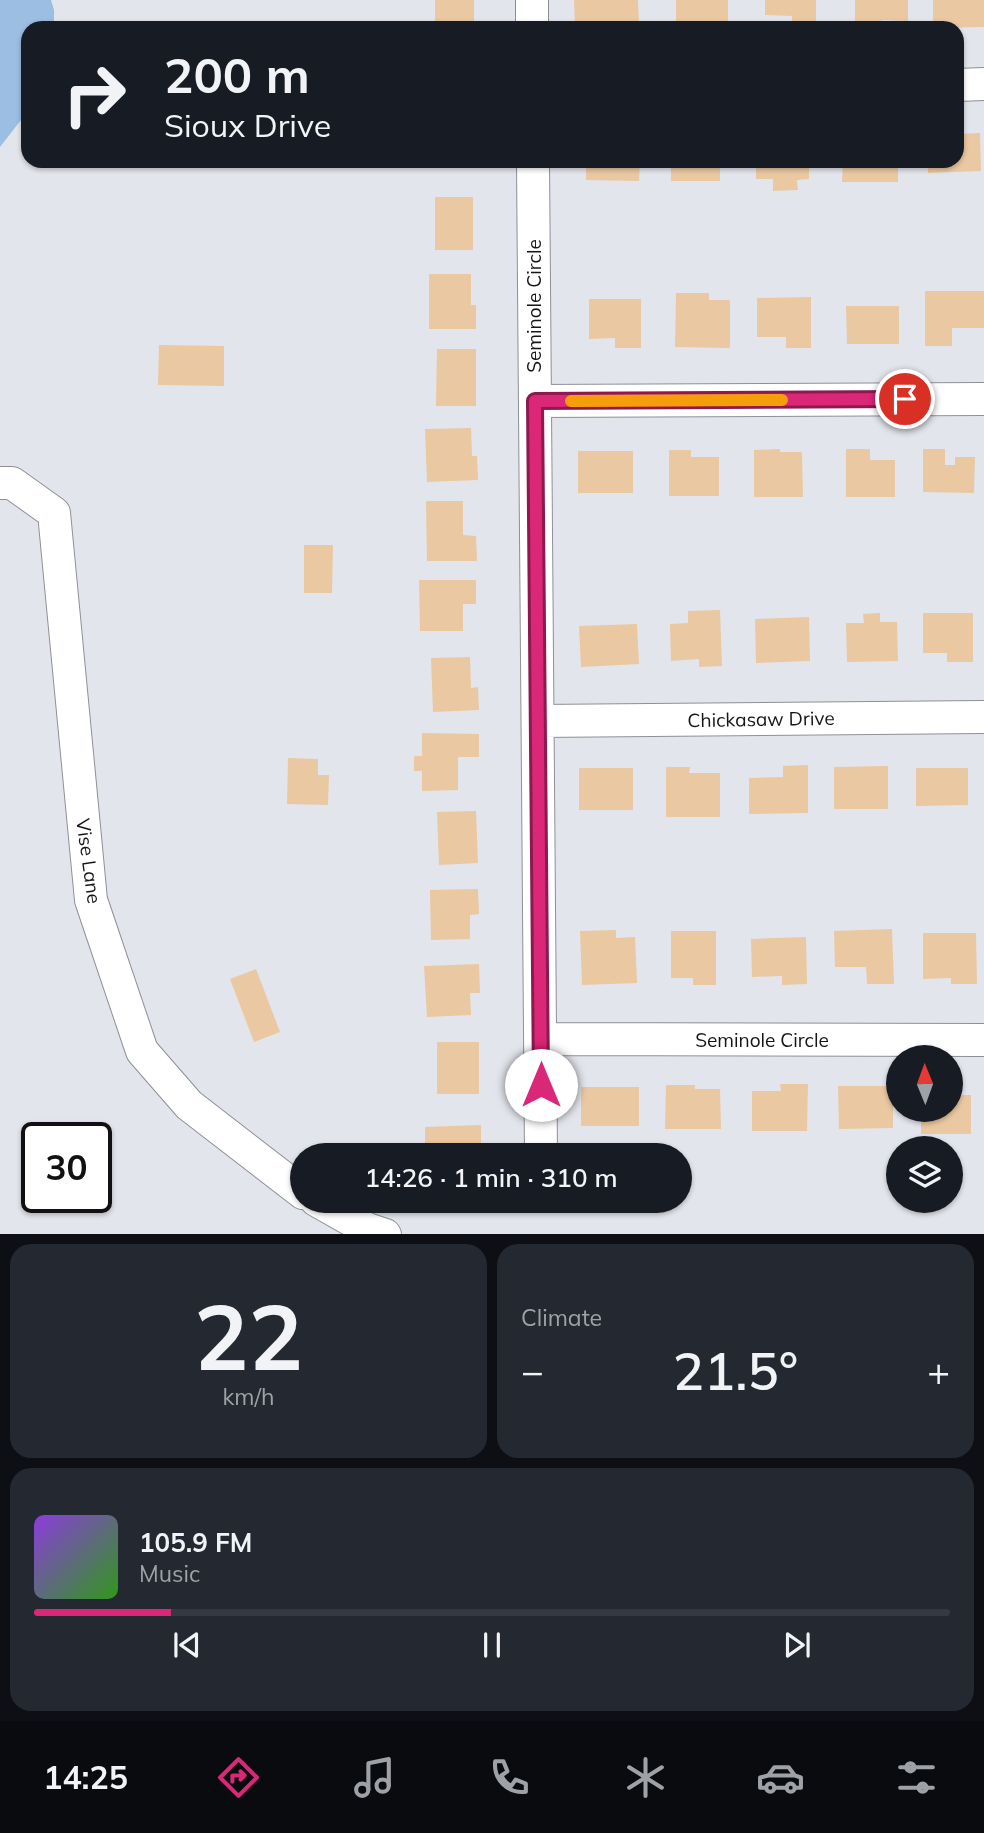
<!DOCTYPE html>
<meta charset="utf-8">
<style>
body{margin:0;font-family:Mulish,sans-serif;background:#242831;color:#f1f3f6;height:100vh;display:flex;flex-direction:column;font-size:26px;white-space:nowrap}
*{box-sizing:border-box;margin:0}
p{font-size:23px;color:#9ea1a6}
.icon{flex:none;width:38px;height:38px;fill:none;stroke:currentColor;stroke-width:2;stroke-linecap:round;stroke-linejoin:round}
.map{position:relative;height:1234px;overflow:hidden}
.panel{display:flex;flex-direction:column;gap:10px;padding:10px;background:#0d0f14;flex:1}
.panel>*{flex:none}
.guide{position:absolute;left:21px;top:21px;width:943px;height:147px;border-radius:21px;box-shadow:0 2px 5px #0004;background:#171b24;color:#f1f3f6;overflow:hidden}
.needle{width:46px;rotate:359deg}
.fabs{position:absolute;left:886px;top:1045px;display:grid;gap:14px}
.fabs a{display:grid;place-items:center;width:77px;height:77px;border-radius:50%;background:#171b24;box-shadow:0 2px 5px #0004;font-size:35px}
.speed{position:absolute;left:21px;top:1122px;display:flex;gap:14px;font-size:35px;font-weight:700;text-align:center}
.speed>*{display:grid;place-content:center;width:91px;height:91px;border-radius:50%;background:#171b24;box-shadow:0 2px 5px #0004;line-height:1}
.speed .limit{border:4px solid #111;border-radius:10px;background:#fff;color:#111}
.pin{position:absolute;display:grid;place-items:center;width:60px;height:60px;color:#fff;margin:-30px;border:4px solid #fff;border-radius:50%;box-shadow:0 2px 7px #0007}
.me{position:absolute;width:77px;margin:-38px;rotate:0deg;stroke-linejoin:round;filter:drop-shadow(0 0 5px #0008)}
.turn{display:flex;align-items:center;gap:24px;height:147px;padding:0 28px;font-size:32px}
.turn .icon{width:91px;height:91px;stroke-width:2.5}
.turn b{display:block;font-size:49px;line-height:60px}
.big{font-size:52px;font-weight:600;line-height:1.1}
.panel .card{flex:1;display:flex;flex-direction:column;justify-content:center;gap:10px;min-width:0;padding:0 24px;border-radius:21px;background:#242831}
.panel .dial{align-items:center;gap:0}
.dial b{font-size:91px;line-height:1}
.song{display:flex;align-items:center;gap:21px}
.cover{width:84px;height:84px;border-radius:10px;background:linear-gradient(135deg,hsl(270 70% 55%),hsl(110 70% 35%))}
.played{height:7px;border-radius:4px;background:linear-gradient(90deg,#db2777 15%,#363941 15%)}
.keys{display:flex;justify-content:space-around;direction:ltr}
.heat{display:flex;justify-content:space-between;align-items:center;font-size:38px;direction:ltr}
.panel .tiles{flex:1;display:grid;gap:10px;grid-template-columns:1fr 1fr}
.card:last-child{grid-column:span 2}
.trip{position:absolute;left:290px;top:1143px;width:402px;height:70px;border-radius:35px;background:#171b24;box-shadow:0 2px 5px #0004;font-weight:600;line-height:70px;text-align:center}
.menu{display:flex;height:112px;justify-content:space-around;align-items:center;background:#090b0e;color:#9ea1a6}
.menu .icon{width:49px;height:49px}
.menu .on{color:#db2777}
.menu b{font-size:32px;color:#f1f3f6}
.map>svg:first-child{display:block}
.water{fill:#9cbee3}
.building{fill:#eac8a1}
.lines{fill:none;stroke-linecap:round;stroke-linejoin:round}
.minor-casing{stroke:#8e9096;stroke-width:34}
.minor{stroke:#fff;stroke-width:32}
.route-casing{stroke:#8e194d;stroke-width:18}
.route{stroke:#db2777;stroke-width:12}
.slow{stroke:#f59e0b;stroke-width:12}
.labels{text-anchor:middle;stroke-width:5;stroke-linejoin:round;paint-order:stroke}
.street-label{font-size:19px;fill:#151518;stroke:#fff}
</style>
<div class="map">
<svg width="984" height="1235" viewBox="0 0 984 1235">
<rect width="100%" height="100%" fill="#e3e5ec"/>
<!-- water -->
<path class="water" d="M0,0H51L54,10V28H28V111L0,147Z"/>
<!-- building -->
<path class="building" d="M435,0H474V22H435Z
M574,0H638L639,23L602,24V28H575Z
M676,0H728V27H676Z
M765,0H816V28H792V16L765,15Z
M855,0H908V21L882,20V28H855Z
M933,0H984V27L933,28Z
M980,133L981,171L928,173V161H957V134Z
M586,161H640L639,181L586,180Z
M671,161H720V181H671Z
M756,161H809V179L797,180L798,190L773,191V179H756Z
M843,161H898V182H842Z
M435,197H473V250H435Z
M429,274H471V305H476V329H429Z
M925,291H984V328H952V346H925Z
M676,293H709V300H730V348L675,347Z
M811,297V348H786V337H757V298Z
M589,299H641V348H615V338L589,339Z
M846,306H899V344H847Z
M159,345L224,346V386L158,385Z
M437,349H476V406H436Z
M471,428L472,456H477L478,480L427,482L425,429Z
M780,449V452H802L803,497H754V450Z
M846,449H870V460H895V497H846Z
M923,449H945V465H955V457H975L974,493L923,492Z
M669,450H691V457H719V496H669Z
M578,451H633V493H578Z
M426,501H463V535L476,536L477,561H427Z
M304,545H333L332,593H304Z
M419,580H476V604H463V631H420Z
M720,610L722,666L699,667V659L671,661L670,624L688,623V611Z
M880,613V622H897L898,661L847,662L846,623H864L863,614Z
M923,613H973V662H947V653H923Z
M809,617L810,661L756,663L755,619Z
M637,624L639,664L581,667L579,626Z
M470,657L471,688L478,687L479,710L433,712L431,658Z
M422,733L479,734V757H458V790L422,791V771H414V756H422Z
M288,758L318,759V775H329L328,805L287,804Z
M808,765V813L749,814V778L783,777V766Z
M888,766V809H834V767Z
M666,767H690L689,773H720V817H666Z
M579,768H633V810H579Z
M916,768H968V805L916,806Z
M476,811L478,863L439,865L437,812Z
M478,889L479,914L470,915V939L431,940L430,890Z
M892,929L894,984H867L866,967H835L834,931Z
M616,930V938L635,937L637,983L582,985L580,931Z
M671,931H716V985H693V978H671Z
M923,933H976L977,984H951V978L923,979Z
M806,937L807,984L782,985V976L752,977L751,939Z
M479,964L480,993H470L471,1015L427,1017L424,966Z
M256,969L280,1032L254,1042L230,979Z
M437,1042H479V1094H437Z
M780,1084H808L807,1131H752V1091H781Z
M666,1085H695V1089H720L721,1129H665Z
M838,1086H893V1128L839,1129Z
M581,1087H639V1126H581Z
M950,1095H971V1134H921V1110H950Z
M481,1125V1151L462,1152V1155H425V1127Z"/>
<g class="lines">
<!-- minor casing -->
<g class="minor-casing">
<path id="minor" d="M532,0V28
M957,85L984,84
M533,161L541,1155
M535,401L984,399
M0,483H12L54,513L91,900L142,1051L189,1105L303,1193
M538,721L984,717
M541,1039L984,1040
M316,1200L367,1229L385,1235"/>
</g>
<!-- minor -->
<use href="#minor" class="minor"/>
</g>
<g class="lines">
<!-- route casing -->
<g class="route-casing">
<path id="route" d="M541,1085L535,401L905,399"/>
</g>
<!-- route -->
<use href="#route" class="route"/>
<!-- slow -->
<path class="slow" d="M571,401L782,400"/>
</g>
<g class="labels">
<!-- street labels -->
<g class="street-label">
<text transform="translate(534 306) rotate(-90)" y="7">Seminole Circle</text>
<text transform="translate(761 719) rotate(-1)" y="7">Chickasaw Drive</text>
<text transform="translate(89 861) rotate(82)" y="7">Vise Lane</text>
<text x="762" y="1047">Seminole Circle</text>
</g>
</g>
</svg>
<div class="fabs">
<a><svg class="needle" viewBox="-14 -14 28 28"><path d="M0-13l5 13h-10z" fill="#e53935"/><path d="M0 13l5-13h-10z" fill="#9ea1a6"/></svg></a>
<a><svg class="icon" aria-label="layers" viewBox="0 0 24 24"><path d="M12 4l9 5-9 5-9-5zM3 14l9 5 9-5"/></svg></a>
</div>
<div class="speed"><div class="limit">30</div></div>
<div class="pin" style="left:905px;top:399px;background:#d93025"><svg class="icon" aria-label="arrive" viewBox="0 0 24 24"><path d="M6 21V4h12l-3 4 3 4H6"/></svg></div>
<svg class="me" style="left:541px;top:1085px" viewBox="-20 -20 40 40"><circle r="19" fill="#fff"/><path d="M0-13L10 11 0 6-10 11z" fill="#db2777"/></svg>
<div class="trip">14:26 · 1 min · 310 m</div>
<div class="guide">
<div class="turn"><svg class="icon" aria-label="right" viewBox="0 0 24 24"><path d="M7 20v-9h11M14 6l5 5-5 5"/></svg><div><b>200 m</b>Sioux Drive</div></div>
</div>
</div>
<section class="panel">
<div class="tiles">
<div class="card dial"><b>22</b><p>km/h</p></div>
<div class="card"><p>Climate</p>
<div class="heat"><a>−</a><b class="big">21.5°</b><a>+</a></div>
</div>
<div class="card">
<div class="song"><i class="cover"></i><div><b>105.9 FM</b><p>Music</p></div></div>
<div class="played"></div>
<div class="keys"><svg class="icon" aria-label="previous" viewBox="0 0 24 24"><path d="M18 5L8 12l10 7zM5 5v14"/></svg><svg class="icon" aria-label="pause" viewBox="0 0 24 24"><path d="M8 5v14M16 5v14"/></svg><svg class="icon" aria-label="next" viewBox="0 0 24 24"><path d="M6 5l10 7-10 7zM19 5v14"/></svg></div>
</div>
</div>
</section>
<nav class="menu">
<b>14:25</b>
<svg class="icon on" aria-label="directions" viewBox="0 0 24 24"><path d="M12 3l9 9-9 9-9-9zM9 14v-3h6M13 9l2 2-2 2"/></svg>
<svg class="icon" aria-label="music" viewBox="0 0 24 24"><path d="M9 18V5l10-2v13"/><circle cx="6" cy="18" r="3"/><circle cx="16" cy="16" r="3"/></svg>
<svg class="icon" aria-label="phone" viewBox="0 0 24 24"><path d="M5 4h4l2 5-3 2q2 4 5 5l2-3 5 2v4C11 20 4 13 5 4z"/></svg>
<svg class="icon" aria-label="climate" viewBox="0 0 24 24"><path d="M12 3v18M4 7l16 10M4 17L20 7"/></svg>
<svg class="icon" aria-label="car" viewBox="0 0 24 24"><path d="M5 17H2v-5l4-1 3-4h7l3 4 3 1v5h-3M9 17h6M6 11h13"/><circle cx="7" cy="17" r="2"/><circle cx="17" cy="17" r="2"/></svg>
<svg class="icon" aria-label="filters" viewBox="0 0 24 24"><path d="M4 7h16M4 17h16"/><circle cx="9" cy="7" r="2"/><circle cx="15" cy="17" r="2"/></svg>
</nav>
